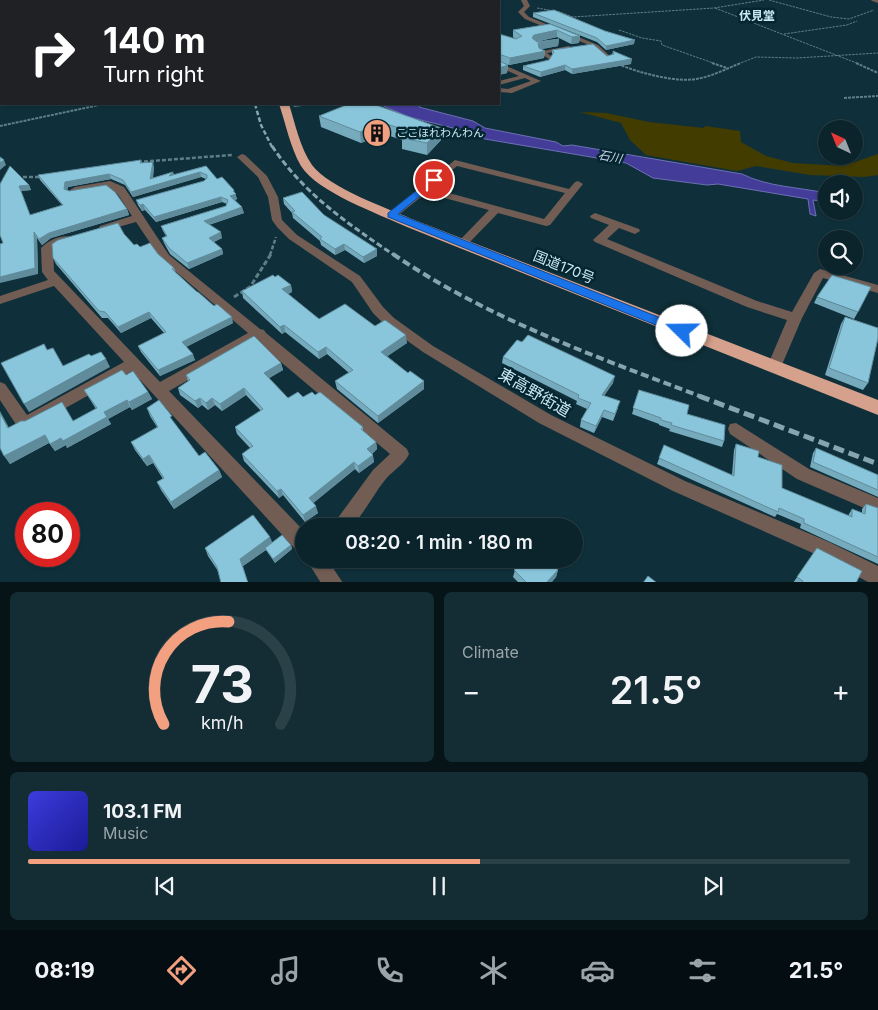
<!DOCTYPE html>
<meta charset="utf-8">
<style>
body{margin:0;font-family:Inter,"Noto Sans JP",sans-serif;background:#142c34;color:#f1f3f6;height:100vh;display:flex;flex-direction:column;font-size:19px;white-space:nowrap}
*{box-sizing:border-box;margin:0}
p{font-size:16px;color:#9aa4a9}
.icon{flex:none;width:28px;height:28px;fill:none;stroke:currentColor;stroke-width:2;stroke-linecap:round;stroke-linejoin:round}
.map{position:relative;height:582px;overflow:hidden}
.panel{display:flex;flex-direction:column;gap:10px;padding:10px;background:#061418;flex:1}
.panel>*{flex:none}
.hud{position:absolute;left:0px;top:0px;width:500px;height:105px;box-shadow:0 1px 4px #0004,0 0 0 1px #2b4148;background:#202124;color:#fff;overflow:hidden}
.needle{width:32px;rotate:317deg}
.controls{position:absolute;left:818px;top:120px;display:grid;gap:10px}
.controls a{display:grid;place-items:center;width:45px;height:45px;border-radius:50%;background:#0b242c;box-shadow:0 1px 4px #0004,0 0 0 1px #2b4148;font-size:25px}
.speed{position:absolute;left:15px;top:502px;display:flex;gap:10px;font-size:25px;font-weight:700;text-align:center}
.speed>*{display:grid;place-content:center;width:65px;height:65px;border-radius:50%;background:#0b242c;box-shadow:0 1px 4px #0004,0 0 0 1px #2b4148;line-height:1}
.speed .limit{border:8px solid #d22;background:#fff;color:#111}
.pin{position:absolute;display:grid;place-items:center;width:42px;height:42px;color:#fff;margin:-21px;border:2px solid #fff;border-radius:50%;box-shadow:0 1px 5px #0007}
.me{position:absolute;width:55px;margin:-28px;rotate:292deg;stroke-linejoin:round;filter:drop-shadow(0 0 4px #0008)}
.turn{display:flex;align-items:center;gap:18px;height:105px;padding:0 20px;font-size:22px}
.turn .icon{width:65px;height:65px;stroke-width:2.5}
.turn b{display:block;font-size:35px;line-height:42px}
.big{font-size:38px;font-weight:600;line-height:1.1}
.panel .tile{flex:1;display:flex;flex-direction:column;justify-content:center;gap:8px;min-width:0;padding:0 18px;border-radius:8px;background:#142c34}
.panel .dial{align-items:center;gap:0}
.dial svg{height:130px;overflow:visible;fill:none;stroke:#2b4148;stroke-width:7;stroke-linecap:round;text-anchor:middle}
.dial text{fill:#f1f3f6;stroke:none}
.song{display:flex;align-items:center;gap:15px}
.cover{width:60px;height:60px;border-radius:8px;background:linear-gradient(135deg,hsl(240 70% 55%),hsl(240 70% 35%))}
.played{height:5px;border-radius:2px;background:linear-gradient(90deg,#f2a080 55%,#2b4148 55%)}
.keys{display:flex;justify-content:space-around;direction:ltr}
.heat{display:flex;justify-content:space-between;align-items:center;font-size:28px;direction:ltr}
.panel .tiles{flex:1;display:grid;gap:10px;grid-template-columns:1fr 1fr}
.tile:last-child{grid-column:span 2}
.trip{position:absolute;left:295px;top:518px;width:288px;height:50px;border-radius:25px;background:#0b242c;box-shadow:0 1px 4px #0004,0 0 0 1px #2b4148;font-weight:600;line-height:50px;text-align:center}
.tab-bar{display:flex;height:80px;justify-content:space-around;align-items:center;background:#040e12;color:#9aa4a9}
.tab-bar .icon{width:35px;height:35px}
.tab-bar .on{color:#f2a080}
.tab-bar b{font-size:22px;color:#f1f3f6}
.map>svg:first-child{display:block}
.green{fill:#433c00}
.water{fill:#443c99;stroke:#6c70b4}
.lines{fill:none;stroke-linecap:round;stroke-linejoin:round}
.river{fill:#443c99;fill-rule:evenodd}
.path-far3{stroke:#5e7e88;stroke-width:1;stroke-dasharray:2.5 1;stroke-linecap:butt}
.path-far2{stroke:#5e7e88;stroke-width:2;stroke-dasharray:3 1;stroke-linecap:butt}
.path-far1{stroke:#5e7e88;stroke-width:2.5;stroke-dasharray:4 2;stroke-linecap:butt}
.path{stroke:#5e7e88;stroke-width:3;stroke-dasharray:5 2.5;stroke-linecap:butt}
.minor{fill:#725d54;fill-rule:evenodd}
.highway{fill:#d5a08c;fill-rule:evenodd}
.rail-far3{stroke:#86a5b0;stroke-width:2.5;stroke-dasharray:4.5 2.5;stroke-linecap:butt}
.rail-far2{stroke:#86a5b0;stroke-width:3;stroke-dasharray:6 3;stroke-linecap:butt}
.rail-far1{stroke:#86a5b0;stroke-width:4;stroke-dasharray:8 4;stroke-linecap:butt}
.rail{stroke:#86a5b0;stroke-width:5;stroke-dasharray:11 5;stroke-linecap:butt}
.wall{fill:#76aabd}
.shaded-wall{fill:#608b9a}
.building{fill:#89c6dc;stroke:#608b9a}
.route{fill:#1a73e8;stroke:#114b97}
.labels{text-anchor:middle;stroke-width:5;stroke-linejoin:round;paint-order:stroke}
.far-poi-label{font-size:11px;fill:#cbe9f4;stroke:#042630;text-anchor:start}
.far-neighbourhood-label{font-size:12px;font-weight:bold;fill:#cbe9f4;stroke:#042630}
.far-water-label{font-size:12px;font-style:italic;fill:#ced0e9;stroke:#042630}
.street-label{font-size:14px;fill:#cbe9f4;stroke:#042630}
.near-street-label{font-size:16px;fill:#cbe9f4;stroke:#042630}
</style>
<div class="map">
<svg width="878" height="583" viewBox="0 0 878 583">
<rect width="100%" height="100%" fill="#0f303a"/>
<!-- green -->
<path class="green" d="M580,112L606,113L649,122L704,128L705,126L740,131L741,142L766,156L793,163L843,166L878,154V175L864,177L810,175L756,166L737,171L646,155L630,140L621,123Z"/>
<!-- water -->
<path class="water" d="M379,104H422L419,107L473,121L485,128L556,142L563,146L572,145L742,174C768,187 798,187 826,193V202L813,200L816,216L810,214L808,199L718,184L707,185L653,178L626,163L485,139L474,136L469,132L409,117Z"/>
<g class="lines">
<!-- river -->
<path class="river" d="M0,8H1V16H0Z"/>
<!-- path-far3 -->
<path class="path-far3" d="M769,0L831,17L849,19L874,10
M537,8L560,12L573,17L714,8L764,0
M715,8L859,64
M619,30L642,38L661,41L662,45L716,64
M784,34L847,25L857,21
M738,64L756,57L797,58L878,53"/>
<!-- path-far2 -->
<path class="path-far2" d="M712,63L727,68
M856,63L878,73
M618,64C639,73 679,84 701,78C715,75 728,68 741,63
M844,98L878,96
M0,126L104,104"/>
<!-- path-far1 -->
<path class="path-far1" d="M138,162L232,155
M17,177H41
M270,255L276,237"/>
<!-- path -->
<path class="path" d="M234,297L250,287L271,254"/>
<!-- minor -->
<path class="minor" d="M521,0H527L530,6L524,12L529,17L598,45L612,58L607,59L594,47L525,19L518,12L524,6Z
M871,0H878V3L872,1Z
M0,5L1,6V10L0,9Z
M569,46L572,48L571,49L547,53L552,57L549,59L538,52Z
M499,63L541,81L512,93L499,92V88L508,89L531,81L525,78L499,85V81L519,76L499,67Z
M242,154L245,155L267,176L278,197L282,220L297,235L360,276L383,307L394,318L433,346L551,415L685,481L829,542L878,566V583H870L815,554L673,491L539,423L423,352L384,324L373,313L352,282L289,239L277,227L272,220L268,197L258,177L237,157Z
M455,160L569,189L575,182L578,181L583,184L550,225L546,226L498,213L466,246H458L456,244L458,242L489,210L426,193L396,217H388L387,215L388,213ZM457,166L565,193L544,219L431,188Z
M110,181L124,187L169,255L260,329L264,330L266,333L407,449L409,454C404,465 392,471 385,480C373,495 365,512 352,526H332L373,470L390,454L256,341L169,391L304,531V554L297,551L132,371L35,425L23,428L17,426L0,400V382L5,384L27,415L124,362L54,286L0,304V296L48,280L42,272L41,248C48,240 62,234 72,237L74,239L72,241L60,244L53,249L54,271L160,382L248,333L161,259L136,222L104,231L100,230L99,228L100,226L132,216C110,181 115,186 75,193L70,190L75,187Z
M595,213L639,229L640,231L635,234L619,228L607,239L757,301L792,312L814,273L820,269L878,285V293L823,278L802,318L781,367L779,371L774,372L769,371L767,367L787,320L747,307L595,242L593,240L595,238L609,225L591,218L590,216Z
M736,423L809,469L878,498V514L797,479L730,434L728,429L730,424Z
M306,559H327L343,583H321Z"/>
<!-- highway -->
<path class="highway" d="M279,104H289C295,123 300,148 312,165C329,188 389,209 417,221L878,400V415L407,227C379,214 317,192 301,166C290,147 286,124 279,104Z"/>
<!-- rail-far3 -->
<path class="rail-far3" d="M255,104L261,125L272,147"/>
<!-- rail-far2 -->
<path class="rail-far2" d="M272,146C303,193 348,224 394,255"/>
<!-- rail-far1 -->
<path class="rail-far1" d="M393,254C486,318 597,357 702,397"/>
<!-- rail -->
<path class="rail" d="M699,396L878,464"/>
</g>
<!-- wall -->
<path class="wall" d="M226,0H294V1H252L251,0L226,1Z
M533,13L634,44L606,50L597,42L533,17Z
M550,24L580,36L579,43L571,44L557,37L536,42L559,39L558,46L541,49L545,51L544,58L509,65L501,62L508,65L507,73L499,75V34L515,39L513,37V30Z
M552,50L607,56L612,55L613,51L631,64L572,74L565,70L540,77L523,70V66L549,60L552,55Z
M349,104L441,140L427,155L402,149V140L384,134L361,143L321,127L319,116Z
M142,163L154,167L153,178L173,172L174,175L206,166L217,179L235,193L237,199L235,200L244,213L209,225L222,238L214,242L222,249L223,254L189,269L170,254L164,243L162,238L166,236L163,231L161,226L226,206L227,204L222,202L156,222L145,210L142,211L138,205L136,200L204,181L206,179L201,177L133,197L125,185L111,179L68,187L67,190L127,209L129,215L51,238L42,245L37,238L38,274L3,243L0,184L29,185L31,190L21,191L30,215L62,205L40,180L38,175Z
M283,198L324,215L377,256L364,263L345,250L335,255L321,245L320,241L293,218L292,213L284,204Z
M124,234L134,245L158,254L174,268L176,273L197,292L233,323L186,347L195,360L160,376L141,352L138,346L164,333L151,318L121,333L108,318H102L56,264L53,258Z
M840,266H850L846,274L837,272Z
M275,277L291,285L292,292L288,294L319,319L375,326L407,343L387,356L408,373L424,381V389L378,423L337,389L335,381L349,373L327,354L319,359L285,332L282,334L243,298L242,291Z
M817,297L858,312L854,319L814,303Z
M845,317L868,383L863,390L825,375L841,324Z
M503,357L613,383L604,396L618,408L613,421L602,417L594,433L580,427L581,420L587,409L576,404L577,401L502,363Z
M281,363L283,370L269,378L288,398L303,397L315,395L363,427V431L376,442L377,449L372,454L374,462L359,473L355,469L313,503L318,513L305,522L283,495L279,498L244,461L242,454L250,448L237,434L235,427L261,411L246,395L222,411L215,405L208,410L202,405L198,408L180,395L178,388L188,381L186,375Z
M126,375L148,392L152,399L132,410L130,407L108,419L111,424L67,448L66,445L55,451L49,443L10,464L1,449L9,427L73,421L96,409L84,390Z
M639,390L687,414L724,441L722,447L669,431L670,429L659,425V424L632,414Z
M147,408L175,424L199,456L219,470L222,477L174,509L161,490L157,482L163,479L153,463L147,466L135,450L131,442L157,427L150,416Z
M736,444L758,457L782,488L848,516L849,514L852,509L862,513V509L866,504L878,508V564L800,528L801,524L777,514L775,517L657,464L664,445L732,475L734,450Z
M816,448L878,475V497L810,467L813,453Z
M272,542L291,545L292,549L275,563L266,550L243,566L218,571L208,556L205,548Z
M817,548L856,583H793Z
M504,559H545L558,570L556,577L551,583H519L513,577L515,570Z"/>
<!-- shaded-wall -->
<path class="shaded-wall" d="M22,0H36L31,1H17Z
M557,30V37L534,42L532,38L534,35Z
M580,36L579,43L571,44L572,37Z
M559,39L558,46L538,50V43Z
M635,40L634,44L606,50V46Z
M545,51L544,58L509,65L510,58Z
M632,59L631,64L572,74V69Z
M508,65L507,73L499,75V68Z
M565,65V70L540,77L541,72Z
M293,104H319L294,107Z
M383,123L384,134L361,143L360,132Z
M441,128V140L427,155V143Z
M4,160L6,165L0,170V163Z
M153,162L154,167L152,184L150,179Z
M173,172L174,177L200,172L201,177L133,197L131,192L169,176Z
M109,174L111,179L68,187L67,194L64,189L65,182Z
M29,185L31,190L21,191L32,220L19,186Z
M234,190L237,199L232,201L230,196L233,191Z
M221,197L222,202L156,222L154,217Z
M143,204L145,210L142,211L140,205Z
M242,207L244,213L205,226L204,221Z
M127,209L129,215L51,238L42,245L39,239L49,233Z
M34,232L37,238L38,274L0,283V277Z
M221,232L222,238L211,243L209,238Z
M344,244L345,250L335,255V249Z
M222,249L223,254L189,269L187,263Z
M377,249V256L364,263L363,257Z
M291,285L292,292L284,296L282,289Z
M149,312L151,318L121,333L118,327Z
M232,317L233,323L184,348L182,342Z
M284,325L285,332L282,334L280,327Z
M406,335L407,343L382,360L381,352Z
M326,347L327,354L319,359L318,352Z
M193,354L195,360L160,376L158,370Z
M106,359L110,367L29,412L24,404Z
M281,363L283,370L266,380L264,373Z
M615,376L613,383L600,401L602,395Z
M424,381V389L378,423V416Z
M244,388L246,395L222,411L220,404Z
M148,392L152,399L132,410L129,402Z
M200,398L202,405L198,408L195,401Z
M212,398L215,405L208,410L206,403Z
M127,400L130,407L108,419L111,424L67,448L66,445L55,451L50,444L104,412Z
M604,410L602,417L594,433L596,426Z
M0,411L13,435L8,428L0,413Z
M45,435L50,442L10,464L4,456Z
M376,442L377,449L368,456L367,449Z
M149,455L153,463L147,466L143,459Z
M373,455L374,462L359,473L358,466Z
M354,462L355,469L311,505L309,498Z
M219,470L222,477L174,509L171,502Z
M281,489L283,495L279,498L277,491Z
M316,506L318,513L305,522L303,515Z
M270,537L273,544L265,548L266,550L243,566L248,583L240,559Z
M291,545L292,549L275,563L273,559Z
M558,570L556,577L551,583H546Z"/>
<!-- building -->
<path class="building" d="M0,0H22L17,1H1V4Z
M252,0H294L287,1H253Z
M554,10L605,31L635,40L606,46L597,38L533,13Z
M550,24L580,36L572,37L557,30L534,35L532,38L537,42L559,39L538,43L539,48L545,51L510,58L499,54V34L516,39L522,36L513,30Z
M593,44L607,56L614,54L613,51L632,59L572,69L565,65L541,72L523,66L549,60L554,52L552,50Z
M499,61L508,65L499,68Z
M349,104H373L441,128L427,143L402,138L409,131L383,123L360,132L319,116Z
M0,157L4,160L0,163Z
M141,160L140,163L153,162L150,179L173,172L169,176L206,166L217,179L222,177L234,190L233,191L236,194L230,196L242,207L204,221L221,232L209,238L222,249L187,263L169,248L162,238L167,236L161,226L226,206L228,200L221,197L154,217L143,204L140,205L136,200L204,181L207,178V175L200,172L131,192L123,180L109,174L65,182L64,189L69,191L106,185L115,192L127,209L49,233L39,239L34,232L35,268L0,277V244L3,243L0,235V184L10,166L29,185L19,186L30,215L63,205L38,175Z
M302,192L324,215L377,249L363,257L344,244L335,249L320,239L322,237L292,212L295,211L283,198Z
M118,223L124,234L134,245L137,244L140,247L150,243L158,254L174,268L172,269L197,292H198L214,306L217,304L232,317L182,342L193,354L158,370L138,346L166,332L149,312L118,327L105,312L99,311L53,258L52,244L58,240Z
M854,249L856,250L854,256Z
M273,275L275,277L278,275L291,285L282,289L319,319L345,304L375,326L385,320L406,335L381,352L408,373L410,371L424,381L378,416L335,381L353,370L326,347L318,352L284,325L280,327L242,291Z
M832,275L871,287L858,312L817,297Z
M845,317L878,328V338L868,383L829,368Z
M528,335L615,376L602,395L620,401L615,414L604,410L596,426L581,420L591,403L578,398L579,395L503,357L517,340L522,342Z
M254,336L281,363L264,373L288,398L298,392L303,397L312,392L315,395L320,392L363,427L361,429L376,442L367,449L373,455L358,466L354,462L309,498L316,506L303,515L281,489L277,491L242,454L253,446L235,427L263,409L244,388L220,404L212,398L206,403L200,398L195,401L178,388L190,380L186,375Z
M44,344L47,350L53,348L63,366L89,354L91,356L101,352L106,359L24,404L1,363Z
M122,370L126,375L133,371L148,392L129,402L127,400L104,412L107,417L63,441L61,438L50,444L45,435L4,456L0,448V413L8,428L21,421H25L62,402L73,421L97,408L84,390Z
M639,390L689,405L687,414L725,425L724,441L671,425L672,423L661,420V418L633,408Z
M159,400L172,416L170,417L199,456L205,452L219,470L171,502L157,482L164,478L149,455L143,459L131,442L158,427L147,408Z
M736,444L759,451L758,457L782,465V488L852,517V509L865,514L866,504L878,508V557L804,523V519L779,508L778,512L659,458L664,445L734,476Z
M816,448L878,475V490L813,462Z
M253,515L270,537L240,559L248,583H221L217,567L205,548Z
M282,535L291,545L273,559L265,548Z
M817,548L862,571L856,583H802L803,581L797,577Z
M512,559H545L558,570L546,583H527L514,570L519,566Z
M648,576L657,583H643Z"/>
<!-- route -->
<path class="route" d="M434,177L437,178V182L398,214L686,328L688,331L686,334H678L388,217V213Z"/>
<!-- icons -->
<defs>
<g id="building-disc" transform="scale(1.4375)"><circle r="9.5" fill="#f2a080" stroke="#042630"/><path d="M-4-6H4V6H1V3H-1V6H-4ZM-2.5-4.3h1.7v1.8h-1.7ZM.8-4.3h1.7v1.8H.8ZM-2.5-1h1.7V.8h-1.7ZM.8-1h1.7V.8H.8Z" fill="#111"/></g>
</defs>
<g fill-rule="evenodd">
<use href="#building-disc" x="377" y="133"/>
</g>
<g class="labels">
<!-- far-poi labels -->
<g class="far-poi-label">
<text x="396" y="137">ここほれわんわん</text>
</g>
<!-- far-neighbourhood labels -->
<g class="far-neighbourhood-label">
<text x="757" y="20">伏見堂</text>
</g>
<!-- far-water labels -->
<g class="far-water-label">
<text transform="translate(610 157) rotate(10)" y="4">石川</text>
</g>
<!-- street labels -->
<g class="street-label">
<text transform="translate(564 267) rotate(22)" y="5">国道170号</text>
</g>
<!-- near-street labels -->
<g class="near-street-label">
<text transform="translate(535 392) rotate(30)" y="6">東高野街道</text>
</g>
</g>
</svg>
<div class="controls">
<a><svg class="needle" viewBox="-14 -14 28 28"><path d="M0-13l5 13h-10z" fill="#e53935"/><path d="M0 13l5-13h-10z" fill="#9aa4a9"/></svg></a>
<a><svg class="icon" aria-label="sound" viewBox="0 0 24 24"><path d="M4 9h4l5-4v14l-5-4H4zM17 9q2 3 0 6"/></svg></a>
<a><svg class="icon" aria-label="search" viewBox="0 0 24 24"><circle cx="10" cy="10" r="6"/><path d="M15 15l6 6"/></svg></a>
</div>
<div class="speed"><div class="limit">80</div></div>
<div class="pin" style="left:434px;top:180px;background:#d93025"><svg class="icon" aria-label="arrive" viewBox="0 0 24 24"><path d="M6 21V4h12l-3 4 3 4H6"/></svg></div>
<svg class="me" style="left:682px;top:331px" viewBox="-20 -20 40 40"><circle r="19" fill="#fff"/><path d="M0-13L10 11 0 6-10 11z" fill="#1a73e8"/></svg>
<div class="trip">08:20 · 1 min · 180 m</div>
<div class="hud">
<div class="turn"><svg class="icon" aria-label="right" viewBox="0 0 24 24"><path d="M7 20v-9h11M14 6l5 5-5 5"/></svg><div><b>140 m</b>Turn right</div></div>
</div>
</div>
<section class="panel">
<div class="tiles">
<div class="tile dial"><svg viewBox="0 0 100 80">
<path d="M14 69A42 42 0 1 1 86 69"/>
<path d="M14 69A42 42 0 0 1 54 6" stroke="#f2a080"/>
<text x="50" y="56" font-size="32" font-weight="700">73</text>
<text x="50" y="72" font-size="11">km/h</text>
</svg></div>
<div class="tile"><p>Climate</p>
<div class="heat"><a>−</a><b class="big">21.5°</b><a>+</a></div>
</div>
<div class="tile">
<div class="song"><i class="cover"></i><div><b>103.1 FM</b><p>Music</p></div></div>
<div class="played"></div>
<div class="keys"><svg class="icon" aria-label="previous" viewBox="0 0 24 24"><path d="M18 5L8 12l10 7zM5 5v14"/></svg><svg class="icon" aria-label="pause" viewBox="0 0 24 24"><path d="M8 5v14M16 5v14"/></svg><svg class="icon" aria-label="next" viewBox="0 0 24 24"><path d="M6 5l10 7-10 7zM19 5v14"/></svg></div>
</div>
</div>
</section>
<nav class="tab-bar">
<b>08:19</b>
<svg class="icon on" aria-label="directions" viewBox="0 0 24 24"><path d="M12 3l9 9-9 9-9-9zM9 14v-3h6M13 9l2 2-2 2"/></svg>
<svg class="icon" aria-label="music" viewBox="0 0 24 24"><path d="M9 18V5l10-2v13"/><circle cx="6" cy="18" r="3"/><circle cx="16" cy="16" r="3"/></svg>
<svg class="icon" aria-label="phone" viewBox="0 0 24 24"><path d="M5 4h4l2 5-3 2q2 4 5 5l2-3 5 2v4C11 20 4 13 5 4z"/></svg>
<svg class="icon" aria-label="climate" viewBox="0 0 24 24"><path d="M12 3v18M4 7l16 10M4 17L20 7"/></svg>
<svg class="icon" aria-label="car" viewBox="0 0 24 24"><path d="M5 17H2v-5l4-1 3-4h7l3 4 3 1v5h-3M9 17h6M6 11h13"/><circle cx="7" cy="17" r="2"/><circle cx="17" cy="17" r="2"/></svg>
<svg class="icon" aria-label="filters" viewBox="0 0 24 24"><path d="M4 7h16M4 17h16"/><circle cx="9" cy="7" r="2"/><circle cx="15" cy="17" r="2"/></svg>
<b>21.5°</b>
</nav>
